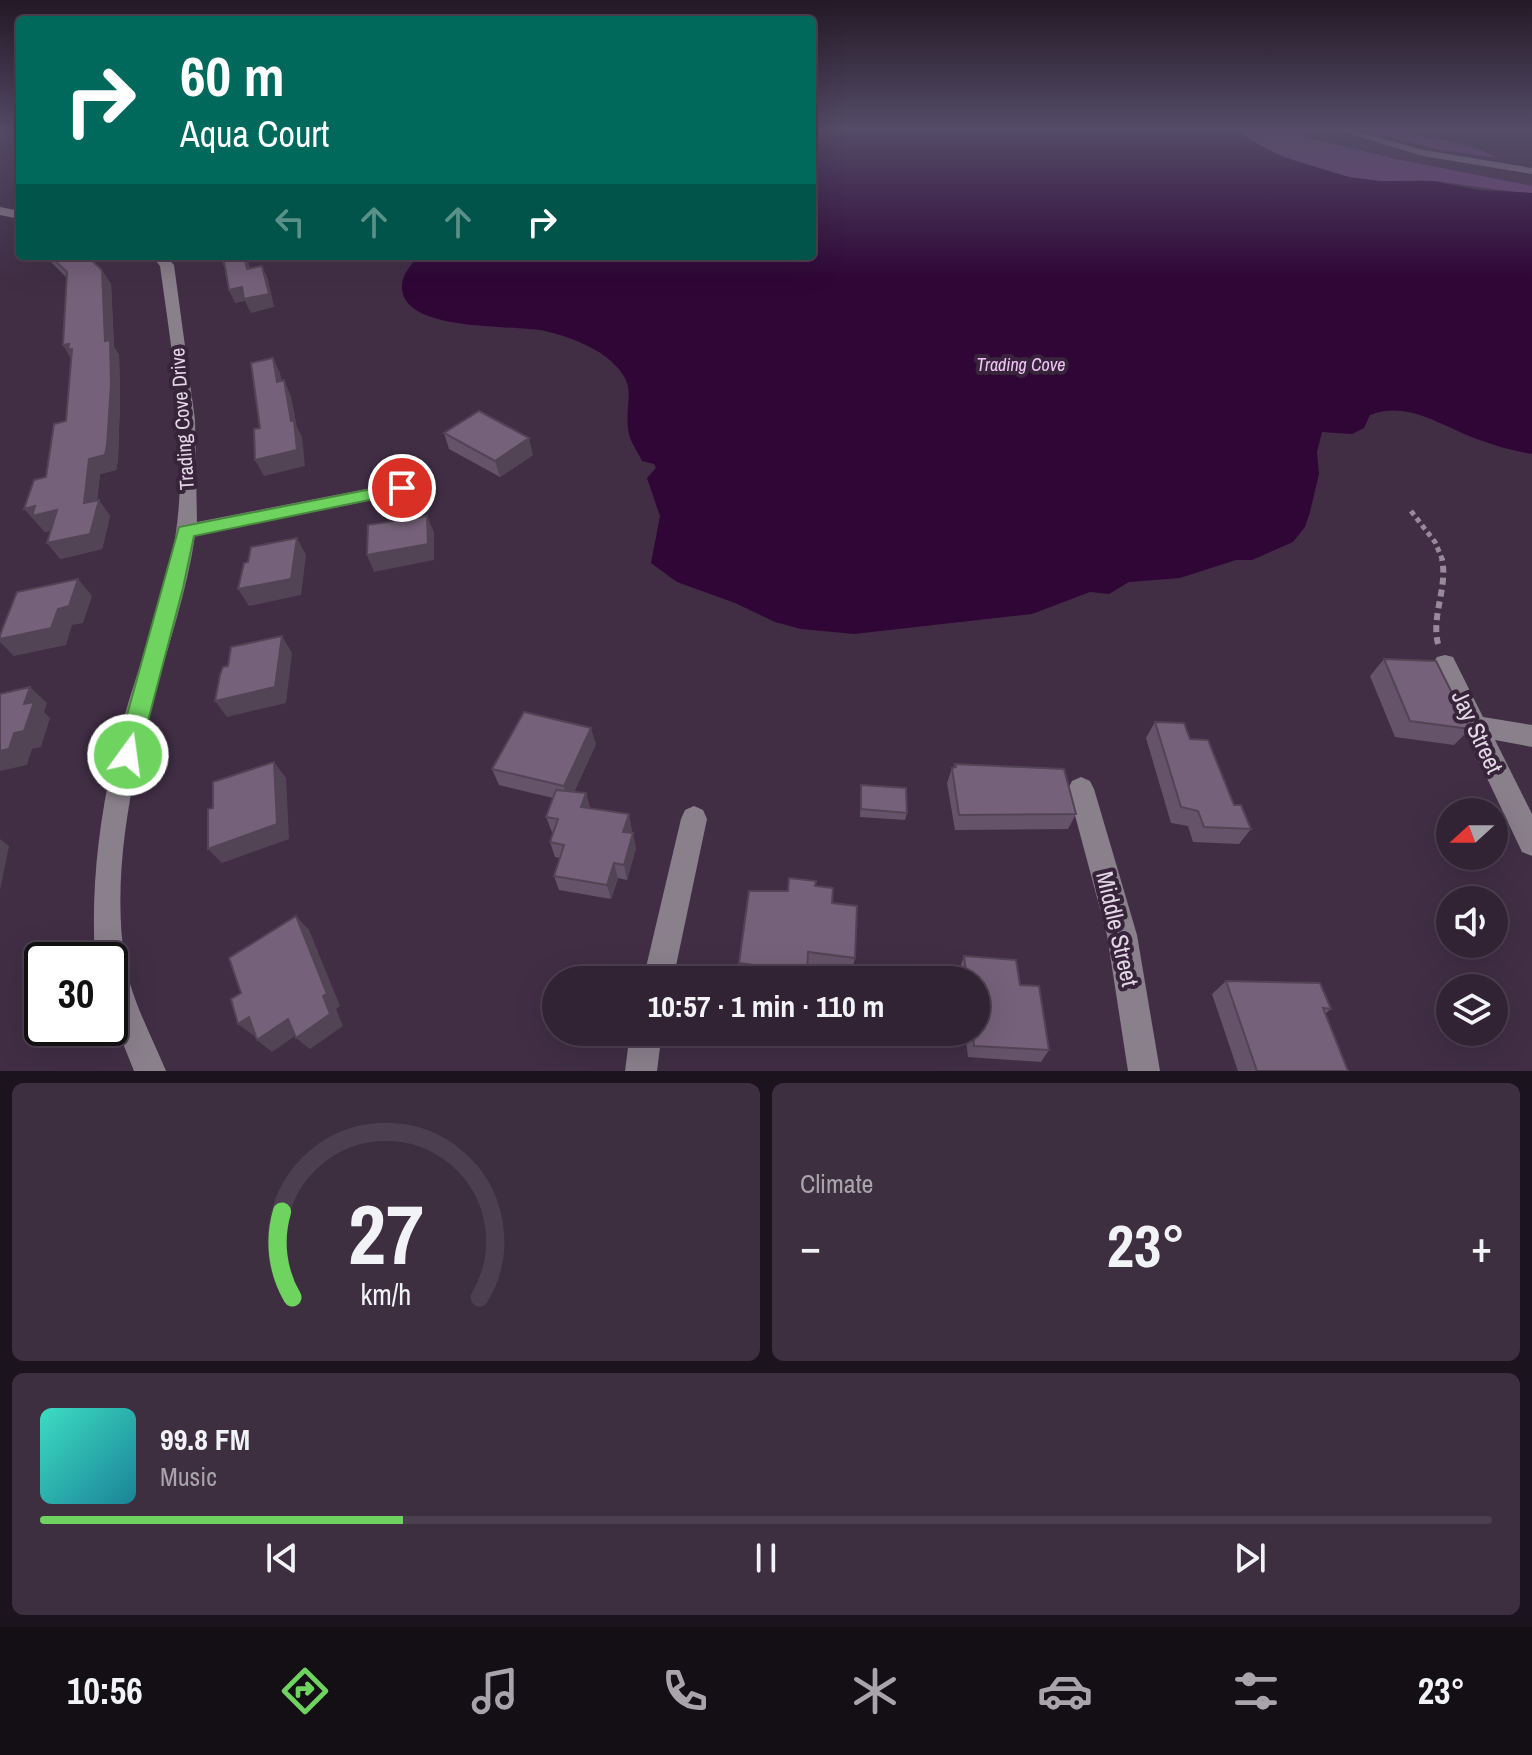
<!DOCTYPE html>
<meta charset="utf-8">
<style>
body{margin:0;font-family:"Archivo Narrow",sans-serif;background:#3d2f40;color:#f1f3f6;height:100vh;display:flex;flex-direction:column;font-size:30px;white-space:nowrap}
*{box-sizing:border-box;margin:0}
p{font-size:26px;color:#a8a4ac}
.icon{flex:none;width:44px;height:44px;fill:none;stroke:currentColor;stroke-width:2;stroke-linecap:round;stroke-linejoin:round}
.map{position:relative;height:1071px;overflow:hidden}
.drawer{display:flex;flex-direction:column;gap:12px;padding:12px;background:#1b131d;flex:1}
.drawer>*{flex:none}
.banner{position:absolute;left:16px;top:16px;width:800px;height:244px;border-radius:8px;box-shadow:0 8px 32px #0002,0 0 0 2px #4c3f4f;background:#00695c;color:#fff;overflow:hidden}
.needle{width:52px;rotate:249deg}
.controls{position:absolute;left:1436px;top:798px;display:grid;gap:16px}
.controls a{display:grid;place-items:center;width:72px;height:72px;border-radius:50%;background:#312234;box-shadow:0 8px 32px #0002,0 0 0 2px #4c3f4f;font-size:40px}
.speed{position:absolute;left:24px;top:942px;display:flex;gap:16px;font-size:40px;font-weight:700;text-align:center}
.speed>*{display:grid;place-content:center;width:104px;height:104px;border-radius:50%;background:#312234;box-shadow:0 8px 32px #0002,0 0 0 2px #4c3f4f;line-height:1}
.speed .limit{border:4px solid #111;border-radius:12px;background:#fff;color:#111}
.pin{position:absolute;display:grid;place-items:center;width:68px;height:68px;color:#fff;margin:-34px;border:4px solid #fff;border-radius:50%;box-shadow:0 2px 8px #0007}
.me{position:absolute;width:88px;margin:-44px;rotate:14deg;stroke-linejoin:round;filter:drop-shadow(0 0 6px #0008)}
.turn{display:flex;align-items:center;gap:28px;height:168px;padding:0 32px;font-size:36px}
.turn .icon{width:104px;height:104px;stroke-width:2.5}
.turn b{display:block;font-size:56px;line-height:68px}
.lanes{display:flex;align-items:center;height:76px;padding:0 32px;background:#0003;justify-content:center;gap:40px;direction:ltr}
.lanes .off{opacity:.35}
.big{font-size:60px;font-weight:800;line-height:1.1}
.drawer .tile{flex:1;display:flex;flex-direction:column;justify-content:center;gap:12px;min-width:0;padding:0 28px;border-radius:12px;background:#3d2f40}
.drawer .dial{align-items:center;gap:0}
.dial svg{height:208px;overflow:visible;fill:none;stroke:#4c3f4f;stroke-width:7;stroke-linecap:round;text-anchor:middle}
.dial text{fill:#f1f3f6;stroke:none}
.song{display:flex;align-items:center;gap:24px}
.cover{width:96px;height:96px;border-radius:12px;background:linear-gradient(135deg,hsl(170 70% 55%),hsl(190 70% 35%))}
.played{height:8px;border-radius:4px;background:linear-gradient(90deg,#6fd360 25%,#4c3f4f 25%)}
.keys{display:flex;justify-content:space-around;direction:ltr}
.heat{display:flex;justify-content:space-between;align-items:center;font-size:44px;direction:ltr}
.drawer .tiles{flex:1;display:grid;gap:12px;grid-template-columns:1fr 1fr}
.tile:last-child{grid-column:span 2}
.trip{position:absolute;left:542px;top:966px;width:448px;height:80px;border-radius:40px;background:#312234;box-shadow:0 8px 32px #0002,0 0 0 2px #4c3f4f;font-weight:800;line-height:80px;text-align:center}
.tab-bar{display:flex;height:128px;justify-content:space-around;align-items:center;background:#140e15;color:#a8a4ac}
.tab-bar .icon{width:56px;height:56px}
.tab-bar .current{color:#6fd360}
.tab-bar b{font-size:36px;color:#f1f3f6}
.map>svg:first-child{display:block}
.green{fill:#73447b}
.water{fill:#2f0636}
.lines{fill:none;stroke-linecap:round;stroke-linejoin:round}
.path-far1{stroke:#98899b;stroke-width:5;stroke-dasharray:5 4;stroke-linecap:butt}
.path{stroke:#98899b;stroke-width:6;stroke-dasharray:7 5;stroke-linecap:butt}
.minor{fill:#8a808c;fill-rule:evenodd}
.wall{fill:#655369}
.shaded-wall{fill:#534455}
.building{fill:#76617a;stroke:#534455;stroke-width:2}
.route{fill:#6fd360;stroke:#48893e;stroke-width:2}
.labels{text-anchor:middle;stroke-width:8;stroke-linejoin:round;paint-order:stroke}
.far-water-label{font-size:18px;font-style:italic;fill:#f2c4fa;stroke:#37243a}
.street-label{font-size:20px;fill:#e4d8e6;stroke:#37243a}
.near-street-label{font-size:24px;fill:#e4d8e6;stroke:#37243a}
</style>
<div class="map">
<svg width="1532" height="1071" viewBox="0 0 1532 1071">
<rect width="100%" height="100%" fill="#412e45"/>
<!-- green -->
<path class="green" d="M1238,130H1299L1313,139L1401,160L1532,186V193C1499,191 1468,185 1435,181C1415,179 1394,182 1374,181C1337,178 1265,155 1238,130Z
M1361,130C1392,130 1473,142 1497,158L1436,149Z"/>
<!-- water -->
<path class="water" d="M812,130H1238L1247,138L1280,156L1349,177L1381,181H1433L1479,190L1532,193V454C1514,451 1495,446 1477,439C1443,427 1408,400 1370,415L1364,428L1352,434L1322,432L1317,452L1319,474L1310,512L1305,527L1293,542L1252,560H1236L1180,578L1129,582L1109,594L1090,592L1032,614L854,634L801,629L775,622L735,603L677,582L651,563L660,516L647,478L656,468L654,464L642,461C638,452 631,443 629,434C622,398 643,387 606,357C589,344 566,336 545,331C514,324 404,333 402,288C401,274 412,266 417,256H812Z"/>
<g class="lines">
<!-- path-far1 -->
<path class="path-far1" d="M1411,511L1435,542L1443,561"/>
<!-- path -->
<path class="path" d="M1438,644C1431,615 1448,588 1442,559"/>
<!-- minor -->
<path class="minor" d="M1337,130H1352L1424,150L1532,168V174L1423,156Z
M0,207L20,211V219L0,215Z
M152,256H166L174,265L195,420L197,522L402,482L411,488L402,494L195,536C187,591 169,643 154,696C131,779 111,876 125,962C131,999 152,1037 166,1071H134L110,1011V960H95C90,877 102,794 125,714C140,661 161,610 172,556C191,461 173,360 160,266Z
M1445,655L1453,657L1483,717L1532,725V747L1495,740L1532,814V856L1522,852L1433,664L1437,657Z
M1081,777L1090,781L1094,789L1137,935L1160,1071H1128L1107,935L1068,789L1072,781Z
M694,806L703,810L707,819L673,980H643L681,819L685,810Z
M630,1032H662L657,1071H625Z"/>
</g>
<!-- wall -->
<path class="wall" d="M45,256H87L111,284L114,347L119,355L120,399L118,460L116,470L100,474L97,500L110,516L102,549L60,559L51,530L45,532L38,524H37L46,477L66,421L71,358L63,345L67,278Z
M444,433L533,455L500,477L449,449Z
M1384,659L1470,729L1454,745L1395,737L1370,676Z
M1155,722L1190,739L1251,829L1239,844L1193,842L1188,826L1171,823L1146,738Z
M596,744L574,792L586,793L590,808L632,830L631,833L636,848L627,880L618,878L611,899L559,890L554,876L560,858L555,857L550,842L553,833L552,832L546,817L553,798L499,785L492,769Z
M955,764L1076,814L1068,829L955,830L947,783L952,768H954Z
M861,785L907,813L905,820L860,817Z
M815,886L832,903L855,958L852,971L807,965L806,980H769L740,976L739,963L788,891Z
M964,956L1020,985L1049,1050L1041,1062L968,1057L965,1032H976V980H960L959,970Z
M1226,981L1331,1009L1325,1014L1348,1071H1238L1212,994Z"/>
<!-- shaded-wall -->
<path class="shaded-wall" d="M219,256H223L225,269Z
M244,256H247L253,282L247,269Z
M262,266L268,279L274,307L251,313L245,301L235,303L229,290Z
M102,270L111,284L114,347L119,355L120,399L118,460L116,470L100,474L96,510L99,500L110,516L102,549L60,559L47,543L84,503L105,341Z
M69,344L78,365L72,360L63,345Z
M273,358L280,373L285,398L277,382Z
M284,380L291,396L297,427L302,437L305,466L264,476L255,460L291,421Z
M529,438L533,455L500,477L495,461Z
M35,506L57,510L70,526L45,532L24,509Z
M427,516L434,532V560L374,572L367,555Z
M297,538L306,555L301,595L249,606L238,589Z
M78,579L92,596L83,623L72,625L66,645L14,656L0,642V639L58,609Z
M282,636L292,653L286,703L227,717L215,701Z
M30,687L47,703L44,712L50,718L41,747L32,749L27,765L0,771V751L24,704Z
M591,728L596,744L569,802L564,786Z
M274,762L286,778L289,839L222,863L208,849Z
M586,793L590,809L581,807Z
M629,814L632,830L627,847L623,832Z
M633,833L636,848L627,880L624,865Z
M0,839L9,846L0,890Z
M614,863L618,878L611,899L607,885Z
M296,916L309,930L340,1006L336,1009L343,1026L310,1049L296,1038L323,996Z
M249,1017L264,1029L254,1036L238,1024Z
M288,1019L302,1031L272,1052L257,1040Z"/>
<!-- building -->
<path class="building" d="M50,256H87L102,270L105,341L110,340L111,384L107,445L105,455L89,459L84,503L99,500L90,534L47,543L57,510L32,516L35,506L24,509L34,480L46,477L54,424L66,421L72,349L68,350L69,344L63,345L67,272Z
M223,256H244L247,269L262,266L269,294L244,299L242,287L229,290Z
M273,358L277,382L284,380L291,421H294L297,450L255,460L254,429L260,428L251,363Z
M479,411L529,438L495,461L444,433Z
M427,516L428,544L367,555L368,525Z
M297,538L291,579L238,589L244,563L248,562L251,547Z
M78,579L69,606L58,609L51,628L0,639V635L17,592Z
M282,636L275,687L215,701L220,675L223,667L228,666L231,647Z
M1384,659L1436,661L1470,729L1410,721Z
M30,687L24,704L34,702L24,731L14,733L9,749L0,751V694Z
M524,712L591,728L564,786L492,769Z
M1155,722L1184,723L1190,739L1208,740L1234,805H1241L1251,829L1204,827L1198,811L1181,807Z
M274,762L277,824L208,849V809L213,808V782Z
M955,764L1064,769L1076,814L959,815L952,768L956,767Z
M861,785L906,788L907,813L861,809Z
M556,790L586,793L581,807L629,814L623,832L633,833L624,865L614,863L607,885L554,876L564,845L550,842L558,819L546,817Z
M789,878L816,881L815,886L833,888L832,903L857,906L855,958L808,952L807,972L739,963L749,891H788Z
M296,916L327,994L323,996L330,1014L296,1038L288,1019L257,1040L249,1017L238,1024L231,999L241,993L229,958Z
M964,956L1016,960L1020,985L1039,986L1049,1050L974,1046L973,1032H976V980H967Z
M1226,981L1320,983L1331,1009L1323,1008L1348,1071H1257Z"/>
<!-- sky -->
<linearGradient id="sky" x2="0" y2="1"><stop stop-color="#241926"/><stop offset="0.46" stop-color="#544c68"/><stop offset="1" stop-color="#544c68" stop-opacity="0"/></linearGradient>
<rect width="1532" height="280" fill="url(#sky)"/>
<!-- route -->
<path class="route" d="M402,483L410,488L408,492L194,536L183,588L139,755L136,763L128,766L119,763L116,755L179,527Z"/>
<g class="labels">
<!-- far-water labels -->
<g class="far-water-label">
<text x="1021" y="371">Trading Cove</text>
</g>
<!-- street labels -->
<g class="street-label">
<text transform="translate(182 419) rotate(-94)" y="7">Trading Cove Drive</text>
</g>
<!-- near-street labels -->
<g class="near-street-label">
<text transform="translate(1477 732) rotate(65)" y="8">Jay Street</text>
<text transform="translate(1117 929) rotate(77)" y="8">Middle Street</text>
</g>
</g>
</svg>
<div class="controls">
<a><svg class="needle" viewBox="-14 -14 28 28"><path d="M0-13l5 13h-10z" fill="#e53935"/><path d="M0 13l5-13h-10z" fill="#a8a4ac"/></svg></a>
<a><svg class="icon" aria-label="sound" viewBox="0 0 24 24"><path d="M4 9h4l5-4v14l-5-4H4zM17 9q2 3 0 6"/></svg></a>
<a><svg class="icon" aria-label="layers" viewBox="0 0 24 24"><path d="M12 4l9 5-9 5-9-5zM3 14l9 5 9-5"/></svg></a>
</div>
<div class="speed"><div class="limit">30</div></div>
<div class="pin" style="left:402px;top:488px;background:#d93025"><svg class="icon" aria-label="arrive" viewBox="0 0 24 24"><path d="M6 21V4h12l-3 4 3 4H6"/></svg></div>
<svg class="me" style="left:128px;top:755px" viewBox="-20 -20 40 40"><circle r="17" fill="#6fd360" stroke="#fff" stroke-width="3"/><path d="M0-11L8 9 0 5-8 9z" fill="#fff"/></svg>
<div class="trip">10:57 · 1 min · 110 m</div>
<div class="banner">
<div class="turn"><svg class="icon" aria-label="right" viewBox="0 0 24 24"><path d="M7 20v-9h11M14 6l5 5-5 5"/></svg><div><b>60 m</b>Aqua Court</div></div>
<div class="lanes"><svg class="icon off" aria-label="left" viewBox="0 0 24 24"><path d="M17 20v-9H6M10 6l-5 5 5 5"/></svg><svg class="icon off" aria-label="ahead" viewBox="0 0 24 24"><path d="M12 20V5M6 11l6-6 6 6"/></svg><svg class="icon off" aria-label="ahead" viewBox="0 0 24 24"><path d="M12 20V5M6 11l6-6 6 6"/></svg><svg class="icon" aria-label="right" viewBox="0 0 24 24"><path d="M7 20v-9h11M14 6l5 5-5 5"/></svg></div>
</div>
</div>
<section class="drawer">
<div class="tiles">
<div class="tile dial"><svg viewBox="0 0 100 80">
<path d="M14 69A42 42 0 1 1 86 69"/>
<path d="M14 69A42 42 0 0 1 10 36" stroke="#6fd360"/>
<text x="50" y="56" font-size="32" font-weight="700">27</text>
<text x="50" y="72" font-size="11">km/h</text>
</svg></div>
<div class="tile"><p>Climate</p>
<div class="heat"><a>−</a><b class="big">23°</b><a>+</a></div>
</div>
<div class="tile">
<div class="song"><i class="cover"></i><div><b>99.8 FM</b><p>Music</p></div></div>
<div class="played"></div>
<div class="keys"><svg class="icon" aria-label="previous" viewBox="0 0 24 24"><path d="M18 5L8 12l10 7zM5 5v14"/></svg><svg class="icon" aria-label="pause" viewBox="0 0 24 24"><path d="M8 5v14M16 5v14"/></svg><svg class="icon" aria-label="next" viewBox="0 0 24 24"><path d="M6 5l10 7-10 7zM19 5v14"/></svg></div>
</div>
</div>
</section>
<nav class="tab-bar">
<b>10:56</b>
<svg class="icon current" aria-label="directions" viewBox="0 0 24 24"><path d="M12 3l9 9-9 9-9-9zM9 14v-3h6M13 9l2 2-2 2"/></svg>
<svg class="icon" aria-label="music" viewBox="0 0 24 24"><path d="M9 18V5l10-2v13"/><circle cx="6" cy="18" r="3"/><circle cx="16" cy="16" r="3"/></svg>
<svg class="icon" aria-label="phone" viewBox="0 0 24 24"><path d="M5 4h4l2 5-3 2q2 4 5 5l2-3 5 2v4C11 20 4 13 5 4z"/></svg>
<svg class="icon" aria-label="climate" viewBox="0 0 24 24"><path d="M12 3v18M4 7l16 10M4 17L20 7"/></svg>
<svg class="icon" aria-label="car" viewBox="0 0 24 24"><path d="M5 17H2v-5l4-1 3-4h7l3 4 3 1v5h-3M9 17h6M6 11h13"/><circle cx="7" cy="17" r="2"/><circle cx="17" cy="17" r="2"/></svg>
<svg class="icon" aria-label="filters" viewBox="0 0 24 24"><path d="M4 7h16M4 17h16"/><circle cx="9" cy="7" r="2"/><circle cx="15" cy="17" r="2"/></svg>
<b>23°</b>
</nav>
